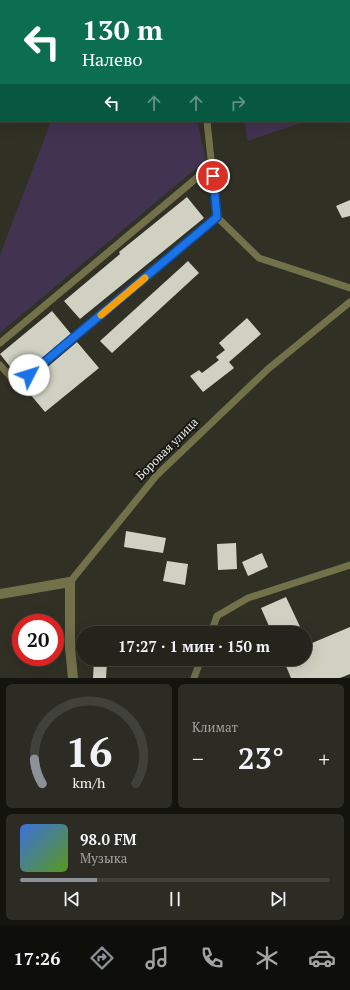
<!DOCTYPE html>
<html lang="ru">
<meta charset="utf-8">
<style>
body{margin:0;font-family:"PT Serif",serif;background:#2c2c25;color:#f1f3f6;height:100vh;display:flex;flex-direction:column;font-size:15px;white-space:nowrap}
*{box-sizing:border-box;margin:0}
p{font-size:13px;color:#a3a4a3}
.icon{flex:none;width:22px;height:22px;fill:none;stroke:currentColor;stroke-width:2;stroke-linecap:round;stroke-linejoin:round}
.map{position:relative;height:678px;overflow:hidden}
.drawer{display:flex;flex-direction:column;gap:6px;padding:6px;background:#14140f;flex:1}
.drawer>*{flex:none}
.guide{position:absolute;left:0px;top:0px;width:350px;height:122px;box-shadow:0 4px 16px #0002,0 0 0 1px #41413b;background:#0b6e4f;color:#fff;overflow:hidden}
.speed{position:absolute;left:12px;top:614px;display:flex;gap:8px;font-size:20px;font-weight:700;text-align:center}
.speed>*{display:grid;place-content:center;width:52px;height:52px;border-radius:50%;background:#24241c;box-shadow:0 4px 16px #0002,0 0 0 1px #41413b;line-height:1}
.speed .limit{border:6px solid #d22;background:#fff;color:#111}
.pin{position:absolute;display:grid;place-items:center;width:34px;height:34px;color:#fff;margin:-17px;border:2px solid #fff;border-radius:50%;box-shadow:0 1px 4px #0007}
.me{position:absolute;width:44px;margin:-22px;rotate:50deg;stroke-linejoin:round;filter:drop-shadow(0 0 3px #0008)}
.turn{display:flex;align-items:center;gap:14px;height:84px;padding:0 16px;font-size:18px}
.turn .icon{width:52px;height:52px;stroke-width:2.5}
.turn b{display:block;font-size:28px;line-height:34px}
.lanes{display:flex;align-items:center;height:38px;padding:0 16px;background:#0003;justify-content:center;gap:20px;direction:ltr}
.lanes .off{opacity:.35}
.big{font-size:30px;font-weight:700;line-height:1.1}
.drawer .card{flex:1;display:flex;flex-direction:column;justify-content:center;gap:6px;min-width:0;padding:0 14px;border-radius:6px;background:#2c2c25}
.drawer .dial{align-items:center;gap:0}
.dial svg{height:104px;overflow:visible;fill:none;stroke:#41413b;stroke-width:7;stroke-linecap:round;text-anchor:middle}
.dial text{fill:#f1f3f6;stroke:none}
.song{display:flex;align-items:center;gap:12px}
.cover{width:48px;height:48px;border-radius:6px;background:linear-gradient(135deg,hsl(220 70% 55%),hsl(90 70% 35%))}
.played{height:4px;border-radius:2px;background:linear-gradient(90deg,#8c9099 25%,#41413b 25%)}
.keys{display:flex;justify-content:space-around;direction:ltr}
.heat{display:flex;justify-content:space-between;align-items:center;font-size:22px;direction:ltr}
.drawer .tiles{flex:1;display:grid;gap:6px;grid-template-columns:1fr 1fr}
.card:last-child{grid-column:span 2}
.trip{position:absolute;left:76px;top:626px;width:236px;height:40px;border-radius:20px;background:#24241c;box-shadow:0 4px 16px #0002,0 0 0 1px #41413b;font-weight:700;line-height:40px;text-align:center}
.dock{display:flex;height:64px;justify-content:space-around;align-items:center;background:#0e0e0b;color:#a3a4a3}
.dock .icon{width:28px;height:28px}
.dock .selected{color:#8c9099}
.dock b{font-size:18px;color:#f1f3f6}
.map>svg:first-child{display:block}
.green{fill:#423351}
.building{fill:#d0d1c2}
.lines{fill:none;stroke-linecap:round;stroke-linejoin:round}
.service{stroke:#72714a;stroke-width:7}
.minor{stroke:#72714a;stroke-width:10}
.primary{stroke:#b4b25e;stroke-width:10}
.route-casing{stroke:#114b97;stroke-width:10}
.route{stroke:#1a73e8;stroke-width:7}
.slow{stroke:#f59e0b;stroke-width:7}
.labels{text-anchor:middle;stroke-width:4;stroke-linejoin:round;paint-order:stroke}
.street-label{font-size:12px;fill:#edeee6;stroke:#181813}
</style>
<div class="map">
<svg width="350" height="678" viewBox="0 0 350 678">
<rect width="100%" height="100%" fill="#303025"/>
<!-- green -->
<path class="green" d="M220,0H350V105L349,1Z
M51,121H197L206,160L0,333V255Z
M244,121H306L248,141Z"/>
<!-- building -->
<path class="building" d="M187,197L204,218L80,319L64,301L120,254L119,252Z
M350,200V216L342,218L336,206Z
M188,261L199,273L112,353L100,341Z
M52,311L71,334L19,378L0,354Z
M247,318L261,334L229,362L234,368L203,392L190,376L199,370L202,373L219,360L216,357L225,350L219,343Z
M77,342L99,368L45,412L25,388L26,387L25,386Z
M126,531L166,538L163,553L124,547Z
M236,543L237,569L218,570L217,544Z
M262,553L268,567L248,576L242,562Z
M167,561L188,564L185,585L163,581Z
M286,597L303,633H272L261,608Z
M350,627V674L340,678H291L283,659H305V646Z
M94,661L107,662L106,678H93Z"/>
<g class="lines">
<!-- service -->
<path class="service" d="M193,0V1
M207,121L217,217L259,258L350,288
M0,343L199,176
M0,365L18,385L217,217
M70,582L156,476L268,369L350,302
M211,633L217,616L248,598L350,565
M194,678L201,659"/>
<!-- minor -->
<path class="minor" d="M0,594L70,582V648L73,678"/>
<!-- primary -->
<path class="primary" d="M25,1L28,0
M0,11L1,10"/>
</g>
<g class="lines">
<!-- route casing -->
<g class="route-casing">
<path id="route" d="M29,375L217,217L213,176"/>
</g>
<!-- route -->
<use href="#route" class="route"/>
<!-- slow -->
<path class="slow" d="M101,315L145,278"/>
</g>
<g class="labels">
<!-- street labels -->
<g class="street-label">
<text transform="translate(167 449) rotate(-45)" y="4">Боровая улица</text>
</g>
</g>
</svg>
<div class="speed"><div class="limit">20</div></div>
<div class="pin" style="left:213px;top:176px;background:#d93025"><svg class="icon" aria-label="arrive" viewBox="0 0 24 24"><path d="M6 21V4h12l-3 4 3 4H6"/></svg></div>
<svg class="me" style="left:29px;top:375px" viewBox="-20 -20 40 40"><circle r="19" fill="#fff"/><path d="M0-13L10 11 0 6-10 11z" fill="#1a73e8"/></svg>
<div class="trip">17:27 · 1 мин · 150 m</div>
<div class="guide">
<div class="turn"><svg class="icon" aria-label="left" viewBox="0 0 24 24"><path d="M17 20v-9H6M10 6l-5 5 5 5"/></svg><div><b>130 m</b>Налево</div></div>
<div class="lanes"><svg class="icon" aria-label="left" viewBox="0 0 24 24"><path d="M17 20v-9H6M10 6l-5 5 5 5"/></svg><svg class="icon off" aria-label="ahead" viewBox="0 0 24 24"><path d="M12 20V5M6 11l6-6 6 6"/></svg><svg class="icon off" aria-label="ahead" viewBox="0 0 24 24"><path d="M12 20V5M6 11l6-6 6 6"/></svg><svg class="icon off" aria-label="right" viewBox="0 0 24 24"><path d="M7 20v-9h11M14 6l5 5-5 5"/></svg></div>
</div>
</div>
<section class="drawer">
<div class="tiles">
<div class="card dial"><svg viewBox="0 0 100 80">
<path d="M14 69A42 42 0 1 1 86 69"/>
<path d="M14 69A42 42 0 0 1 8 50" stroke="#8c9099"/>
<text x="50" y="56" font-size="32" font-weight="700">16</text>
<text x="50" y="72" font-size="11">km/h</text>
</svg></div>
<div class="card"><p>Климат</p>
<div class="heat"><a>−</a><b class="big">23°</b><a>+</a></div>
</div>
<div class="card">
<div class="song"><i class="cover"></i><div><b>98.0 FM</b><p>Музыка</p></div></div>
<div class="played"></div>
<div class="keys"><svg class="icon" aria-label="previous" viewBox="0 0 24 24"><path d="M18 5L8 12l10 7zM5 5v14"/></svg><svg class="icon" aria-label="pause" viewBox="0 0 24 24"><path d="M8 5v14M16 5v14"/></svg><svg class="icon" aria-label="next" viewBox="0 0 24 24"><path d="M6 5l10 7-10 7zM19 5v14"/></svg></div>
</div>
</div>
</section>
<nav class="dock">
<b>17:26</b>
<svg class="icon selected" aria-label="directions" viewBox="0 0 24 24"><path d="M12 3l9 9-9 9-9-9zM9 14v-3h6M13 9l2 2-2 2"/></svg>
<svg class="icon" aria-label="music" viewBox="0 0 24 24"><path d="M9 18V5l10-2v13"/><circle cx="6" cy="18" r="3"/><circle cx="16" cy="16" r="3"/></svg>
<svg class="icon" aria-label="phone" viewBox="0 0 24 24"><path d="M5 4h4l2 5-3 2q2 4 5 5l2-3 5 2v4C11 20 4 13 5 4z"/></svg>
<svg class="icon" aria-label="climate" viewBox="0 0 24 24"><path d="M12 3v18M4 7l16 10M4 17L20 7"/></svg>
<svg class="icon" aria-label="car" viewBox="0 0 24 24"><path d="M5 17H2v-5l4-1 3-4h7l3 4 3 1v5h-3M9 17h6M6 11h13"/><circle cx="7" cy="17" r="2"/><circle cx="17" cy="17" r="2"/></svg>
</nav>
